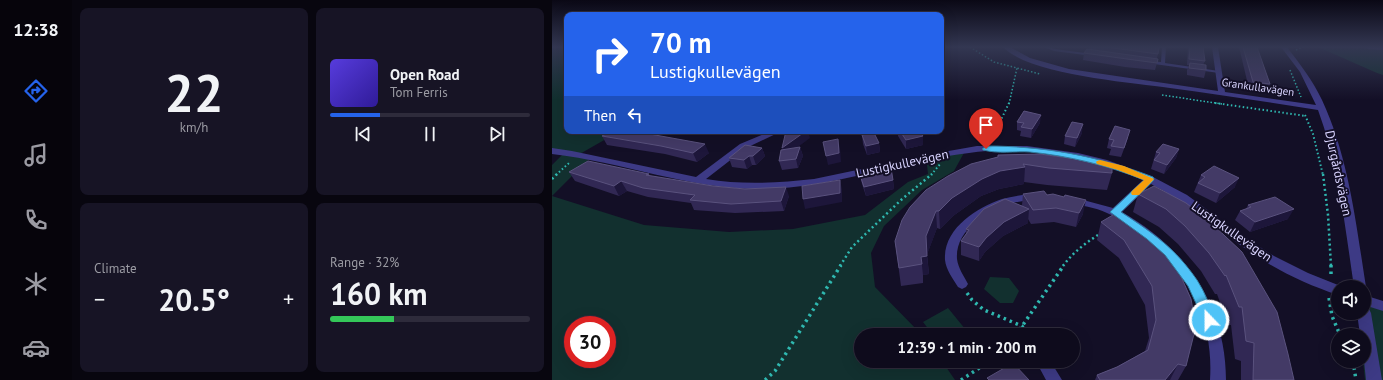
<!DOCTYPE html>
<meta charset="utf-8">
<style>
body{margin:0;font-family:"PT Sans",sans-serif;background:#171425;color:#f1f3f6;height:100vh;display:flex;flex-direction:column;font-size:15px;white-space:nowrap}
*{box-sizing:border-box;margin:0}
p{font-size:13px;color:#9b9ba3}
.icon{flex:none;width:22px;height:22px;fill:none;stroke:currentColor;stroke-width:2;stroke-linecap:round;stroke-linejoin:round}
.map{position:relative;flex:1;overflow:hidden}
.side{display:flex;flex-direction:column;gap:8px;padding:8px;background:#08060f;width:480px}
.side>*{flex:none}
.banner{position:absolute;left:12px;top:12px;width:380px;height:122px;border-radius:8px;box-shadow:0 4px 16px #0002,0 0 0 1px #2e2b3b;background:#2563eb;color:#fff;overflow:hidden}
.fabs{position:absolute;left:779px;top:280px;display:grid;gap:8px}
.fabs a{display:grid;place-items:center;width:40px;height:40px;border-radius:50%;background:#0e0b1c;box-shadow:0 4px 16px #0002,0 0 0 1px #2e2b3b;font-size:20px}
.speed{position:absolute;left:12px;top:316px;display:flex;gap:8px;font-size:20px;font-weight:700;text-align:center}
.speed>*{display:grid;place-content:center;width:52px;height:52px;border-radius:50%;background:#0e0b1c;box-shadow:0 4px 16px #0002,0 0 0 1px #2e2b3b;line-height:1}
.speed .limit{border:6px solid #d22;background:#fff;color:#111}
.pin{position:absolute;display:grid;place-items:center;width:34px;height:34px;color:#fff;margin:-41px -17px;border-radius:50% 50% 50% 0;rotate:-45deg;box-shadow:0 0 4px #0007}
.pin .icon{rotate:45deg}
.me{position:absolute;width:44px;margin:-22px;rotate:338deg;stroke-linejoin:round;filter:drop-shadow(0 0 3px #0008)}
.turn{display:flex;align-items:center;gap:14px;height:84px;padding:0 20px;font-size:18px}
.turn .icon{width:52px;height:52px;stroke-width:2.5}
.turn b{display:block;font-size:28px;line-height:34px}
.then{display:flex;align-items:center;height:38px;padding:0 20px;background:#0003;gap:8px;font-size:15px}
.big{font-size:30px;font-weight:700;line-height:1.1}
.side .card{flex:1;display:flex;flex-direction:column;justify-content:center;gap:6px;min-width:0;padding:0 14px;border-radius:8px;background:#171425}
.side .dial{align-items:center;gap:0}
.dial b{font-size:52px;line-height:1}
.song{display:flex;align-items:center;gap:12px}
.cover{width:48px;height:48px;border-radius:6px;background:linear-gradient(135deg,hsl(250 70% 55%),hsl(250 70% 35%))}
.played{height:4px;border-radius:2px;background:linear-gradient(90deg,#2563eb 25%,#2e2b3b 25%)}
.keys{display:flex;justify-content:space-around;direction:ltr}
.heat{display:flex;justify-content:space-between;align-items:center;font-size:22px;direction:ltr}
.charge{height:6px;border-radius:3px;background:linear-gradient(90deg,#34c759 32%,#2e2b3b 0)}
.side .tiles{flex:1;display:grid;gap:8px;grid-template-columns:repeat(2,1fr)}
.trip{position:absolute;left:302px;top:328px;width:226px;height:40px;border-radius:20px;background:#0e0b1c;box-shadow:0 4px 16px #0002,0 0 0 1px #2e2b3b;font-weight:700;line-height:40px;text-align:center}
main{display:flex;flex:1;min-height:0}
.tab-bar{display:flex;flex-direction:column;width:72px;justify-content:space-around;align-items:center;background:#06040b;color:#9b9ba3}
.tab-bar .icon{width:28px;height:28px}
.tab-bar .selected{color:#2563eb}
.tab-bar b{font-size:18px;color:#f1f3f6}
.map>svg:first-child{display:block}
.green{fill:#12302f;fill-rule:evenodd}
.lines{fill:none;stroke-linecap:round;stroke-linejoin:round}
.path-far3{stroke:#2fb8b0;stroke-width:1.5;stroke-dasharray:1.5 2;stroke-linecap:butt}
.path-far2{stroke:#2fb8b0;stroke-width:2;stroke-dasharray:1.5 2.5;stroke-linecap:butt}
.path-far1{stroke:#2fb8b0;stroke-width:2.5;stroke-dasharray:2 3;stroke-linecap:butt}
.path{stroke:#2fb8b0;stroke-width:3.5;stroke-dasharray:2.5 4;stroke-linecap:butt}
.lane{fill:#3d3a85;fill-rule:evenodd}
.street{fill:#3d3a85;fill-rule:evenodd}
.wall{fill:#312854}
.shaded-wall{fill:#1d163a}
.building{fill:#433a66;stroke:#5a527e}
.route{fill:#4fc3f7;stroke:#337fa1}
.slow{fill:#f59e0b}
.labels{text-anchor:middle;stroke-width:4;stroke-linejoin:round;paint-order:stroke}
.far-street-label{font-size:11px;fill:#d9d4ff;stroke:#130f26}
.street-label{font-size:13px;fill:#d9d4ff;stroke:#130f26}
</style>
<main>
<nav class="tab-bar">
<b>12:38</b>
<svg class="icon selected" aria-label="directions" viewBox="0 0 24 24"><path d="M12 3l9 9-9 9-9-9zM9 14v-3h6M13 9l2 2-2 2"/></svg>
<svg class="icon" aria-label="music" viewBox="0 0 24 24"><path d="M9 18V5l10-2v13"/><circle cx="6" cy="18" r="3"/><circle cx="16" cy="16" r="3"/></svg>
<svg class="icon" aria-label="phone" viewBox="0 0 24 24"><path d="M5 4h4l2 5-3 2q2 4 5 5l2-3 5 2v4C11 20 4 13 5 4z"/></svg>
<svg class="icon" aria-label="climate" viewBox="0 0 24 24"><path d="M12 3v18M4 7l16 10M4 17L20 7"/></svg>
<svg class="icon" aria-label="car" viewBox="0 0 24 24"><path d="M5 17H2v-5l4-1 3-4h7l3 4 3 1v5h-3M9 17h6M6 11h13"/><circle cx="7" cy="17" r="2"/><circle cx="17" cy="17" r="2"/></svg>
</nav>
<section class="side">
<div class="tiles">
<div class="card dial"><b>22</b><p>km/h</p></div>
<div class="card">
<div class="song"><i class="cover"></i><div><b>Open Road</b><p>Tom Ferris</p></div></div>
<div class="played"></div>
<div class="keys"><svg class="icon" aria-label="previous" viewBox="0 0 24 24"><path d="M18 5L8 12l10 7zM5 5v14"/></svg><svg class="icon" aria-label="pause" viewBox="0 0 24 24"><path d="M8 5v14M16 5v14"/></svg><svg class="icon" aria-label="next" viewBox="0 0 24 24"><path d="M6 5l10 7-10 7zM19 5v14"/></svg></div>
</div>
<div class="card"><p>Climate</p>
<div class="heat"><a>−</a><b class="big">20.5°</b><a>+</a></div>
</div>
<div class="card"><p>Range · 32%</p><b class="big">160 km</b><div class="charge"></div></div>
</div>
</section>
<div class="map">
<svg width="831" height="380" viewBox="0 0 831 380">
<rect width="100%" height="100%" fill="#130f26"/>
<!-- green -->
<path class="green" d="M0,47H15V131H68L26,155L38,158L0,196V165L11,154L0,152Z
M766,47H831V75L825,73Z
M413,151L402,171L370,190L332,226L319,253L323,287L370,335H309V361H390L403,380H0V196L92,225L177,232L241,229L313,215L356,182L376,174L375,165L395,154ZM21,325H55V359H21Z
M438,277L457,278L467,291L461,303H448L432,289Z
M812,299L831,305V380H813L811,361L812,335H810Z
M396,308L418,335H381L371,322Z"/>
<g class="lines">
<!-- path-far3 -->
<path class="path-far3" d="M418,47L442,62L488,74
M744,50L751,47
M738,70L749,97
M610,95L670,104
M457,104L465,68"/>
<!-- path-far2 -->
<path class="path-far2" d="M663,103L754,116
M753,115L761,134L771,175
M432,140L447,124L457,103
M4,175L17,163
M379,175L389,163"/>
<!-- path-far1 -->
<path class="path-far1" d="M771,174L776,215L779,266
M0,179L5,174
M288,266L300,247L349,200L380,174
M511,266C521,252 535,242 549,233"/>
<!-- path -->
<path class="path" d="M779,265V277
M415,293L420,300L432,310L470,326L475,335
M777,298L780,316L788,335
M464,335L512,265
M801,361L804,380
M213,380L223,371L289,265
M409,380L438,361"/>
<!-- lane -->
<path class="lane" d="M492,47H497L503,49L541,54L543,55L541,56L502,51Z
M610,47H614L613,63L667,71L669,72L667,73L595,63V62L597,61L609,62Z"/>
<!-- street -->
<path class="street" d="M451,47H458L478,58L517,69L666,91L660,47H666L673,92L764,105L748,72L729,47H735C748,64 761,81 770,100C797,158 804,224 814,287L812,291V287H802C793,227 787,167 766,110C717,102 668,95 618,88C578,82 478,75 451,47Z
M813,47H831V50L816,49Z
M219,131H230L194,148L154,179C190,185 226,183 262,179L391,152L425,146H475L526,153L555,160L601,177L635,195L691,236L722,256L756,273L791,287H786V295C753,284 722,269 694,249C662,227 634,202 599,184L570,212C633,248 674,305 674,380H658C659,364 658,350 655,334C644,283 603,234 555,213C543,207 529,206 516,202L515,200L520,197L561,208L591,180C537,158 476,145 417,153C348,161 282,188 211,189C139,190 71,162 0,154V148L20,151L144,177L188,144Z
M483,193L488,196L487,198C477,201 466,201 456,204C433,212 403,231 405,259C406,268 412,276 416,284L414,287L410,289L406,287C401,279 394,270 393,260C391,229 424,208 450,199C461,196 472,195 483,193Z
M812,295L831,301V311L812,305Z
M812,307L817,309L819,313L830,380H814L812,361V335H808L805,313H812Z
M492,361L499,362L510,380H494L487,367L489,362Z"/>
</g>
<!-- wall -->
<path class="wall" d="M537,47H607L606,54L605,58V63L603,70L573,67L531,60L532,53L537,50Z
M636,47H651L653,61L651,65L654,70L652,78L635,75V70L637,65H635Z
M687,47H705L718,84L714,91L697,89Z
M465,122L488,123L479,138L468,136L469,131L465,130Z
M346,131H367L371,145L354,149L346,136Z
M530,133L523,147L512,144L513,136Z
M310,135L327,143L328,152L315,155L311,144Z
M50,136L157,153L145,162L113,154L55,145Z
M258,138L246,147H248L251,156L246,168L230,170L227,161Z
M576,138L569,157L557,155L559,149L555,148L557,139Z
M210,148L213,156L204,165H200L195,169L180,167L177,158Z
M627,149L624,158L612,174L599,169L604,152Z
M446,157L560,173L555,190L495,185L472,182V184L447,189L429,196L401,216L388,229L385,228L375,254L377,274L371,275V283L349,286L343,241Z
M17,172L97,174L98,176L161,186L237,196L232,211L183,213L142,210L139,203L96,197L75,191L67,196L23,181Z
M308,175L341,180L342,189L314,196L310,184Z
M649,175L683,187L664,203L642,192Z
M471,194L495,195L531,214L524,227L502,222L479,224L476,219V223L451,236L433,252L427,261L409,255V241L414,234V229L470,205Z
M586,194L634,203L742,380H689V361L683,359L679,325H676L665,294H663L649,271L626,244L607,227L581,212Z
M696,205L736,219L698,232L683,220L688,211L694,209Z
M549,222L589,226L634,366L626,380H543L545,375L565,367L593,351L597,338L593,305L567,258L545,240Z"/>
<!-- shaded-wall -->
<path class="shaded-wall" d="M489,115L488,123L479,138L480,129Z
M531,124L530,133L523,147L525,138Z
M254,131H256L258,138L232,157L230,148Z
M371,136V145L354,149V140Z
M286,139L288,148L289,162L276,165L274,156Z
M327,143L328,152L315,155L314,146Z
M153,144L157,153L145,162L141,153Z
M248,147L251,156L246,168L244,159Z
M210,148L213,156L204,165L201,156Z
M627,149L624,158L612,174L615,165Z
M197,156L200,165L195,169L192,160Z
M473,167L472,184L447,189L429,196L401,216L388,229L387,211L400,198L430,179L448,171Z
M687,178L683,187L664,203L668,193Z
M288,180L290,189V202L253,209L251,199Z
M341,180L342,189L314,196L312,187Z
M69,181L75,191L67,196L62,186Z
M234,187L237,196L232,211L229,201Z
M534,200L531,214L524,227L527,213Z
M477,209L476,223L451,236L433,252L427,261V247L434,238L452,222Z
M742,209L736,219L698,232L703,222Z
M384,211L385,228L375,255L374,236Z
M375,256L377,274L371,275L369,257Z
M626,364L618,380H612Z"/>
<!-- building -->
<path class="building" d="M554,47H607L606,54Z
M638,47H651L653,61L637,59Z
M691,47H705L718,84L701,82Z
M535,49L606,59L605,63L575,59L532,53Z
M638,63L654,65V70L637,68Z
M472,111L489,115L480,129L469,127L472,123L465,122Z
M520,122L531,124L525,138L513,136Z
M563,126L578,130L572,148L559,146L562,140L557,139Z
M60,131H81L153,144L141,153L109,146L50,136Z
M234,131H254L230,148Z
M348,131H367L371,136L354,140Z
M322,133L327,143L314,146L310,135Z
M286,139L287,153L274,156L271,142Z
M611,144L627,149L615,165L602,160L608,153L604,152Z
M193,145L210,148L201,156H197L192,160L177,158Z
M248,147L244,159L227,161L229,150Z
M488,154L524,159L560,168V173L497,168L471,164L473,167L448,171L430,179L400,198L387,211H384L374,236L375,256L369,257L370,264L347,268L343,241L350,220L358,207L374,190L396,176L419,164L446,157V155Z
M36,161L97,174L94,175L161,186L193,189L234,187L229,201L179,204L138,200L143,195L91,188L69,181L62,186L17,172Z
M662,166L687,178L668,193L646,183L653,177L649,175Z
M339,168L341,180L312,187L308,175Z
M288,180V193L251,199L250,186Z
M602,186L634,203L656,220L690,252L725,312L736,354L742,380H701L702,343L694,341L690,307H687L674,275L673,276L657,253L633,226L614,209L586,194Z
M492,191L495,195L501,194L512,197L513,195L534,200L527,213L504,208L481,210L471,194Z
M723,197L742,209L703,222L688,211L699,207L696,205Z
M453,199L477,209L452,222L434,238L427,247L409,241L417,230L414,229L432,209Z
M566,212L589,226L623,263L639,299L644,326L634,366L626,364L613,380H548L545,375L565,367L596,350L604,320L600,286L572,240L549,222Z
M461,363L477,380H437L435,378Z"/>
<!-- sky -->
<linearGradient id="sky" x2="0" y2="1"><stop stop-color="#0a0815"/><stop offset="0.47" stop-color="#333752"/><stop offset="1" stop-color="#333752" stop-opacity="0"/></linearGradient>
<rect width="831" height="100" fill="url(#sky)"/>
<!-- route -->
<path class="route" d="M434,146C492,146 547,156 601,177L602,179L601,181L569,212C601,233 623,248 645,280C653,292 658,307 664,320L662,323L657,325L653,323L636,286L613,255L595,239L558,212L592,180C555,165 517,156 478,152C463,151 446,154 431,150L430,149Z"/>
<!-- slow -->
<path class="slow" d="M548,160L572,166L602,179L587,195H580L579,193L580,191L592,180L566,170L545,164L544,162L545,161Z"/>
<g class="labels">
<!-- far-street labels -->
<g class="far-street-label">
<text transform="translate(706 87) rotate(8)" y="4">Grankullavägen</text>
</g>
<!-- street labels -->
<g class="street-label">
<text transform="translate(350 163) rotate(-12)" y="5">Lustigkullevägen</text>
<text transform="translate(787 173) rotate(78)" y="5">Djurgårdsvägen</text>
<text transform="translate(680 231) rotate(35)" y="5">Lustigkullevägen</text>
</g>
</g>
</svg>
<div class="fabs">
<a><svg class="icon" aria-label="sound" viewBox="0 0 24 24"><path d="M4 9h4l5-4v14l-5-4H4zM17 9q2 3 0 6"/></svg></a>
<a><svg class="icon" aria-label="layers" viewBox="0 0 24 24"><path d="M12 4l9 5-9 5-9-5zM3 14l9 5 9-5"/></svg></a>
</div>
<div class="speed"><div class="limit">30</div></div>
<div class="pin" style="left:434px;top:149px;background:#d93025"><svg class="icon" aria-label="arrive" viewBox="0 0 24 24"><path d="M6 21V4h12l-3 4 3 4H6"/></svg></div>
<svg class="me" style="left:657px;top:320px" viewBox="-20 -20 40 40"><circle r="17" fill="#4fc3f7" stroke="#fff" stroke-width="3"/><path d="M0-11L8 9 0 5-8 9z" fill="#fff"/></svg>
<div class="trip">12:39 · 1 min · 200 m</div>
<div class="banner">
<div class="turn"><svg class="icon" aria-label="right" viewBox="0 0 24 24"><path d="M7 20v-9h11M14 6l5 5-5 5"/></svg><div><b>70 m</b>Lustigkullevägen</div></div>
<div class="then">Then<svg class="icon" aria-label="left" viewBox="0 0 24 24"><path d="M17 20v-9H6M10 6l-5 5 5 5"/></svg></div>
</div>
</div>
</main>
